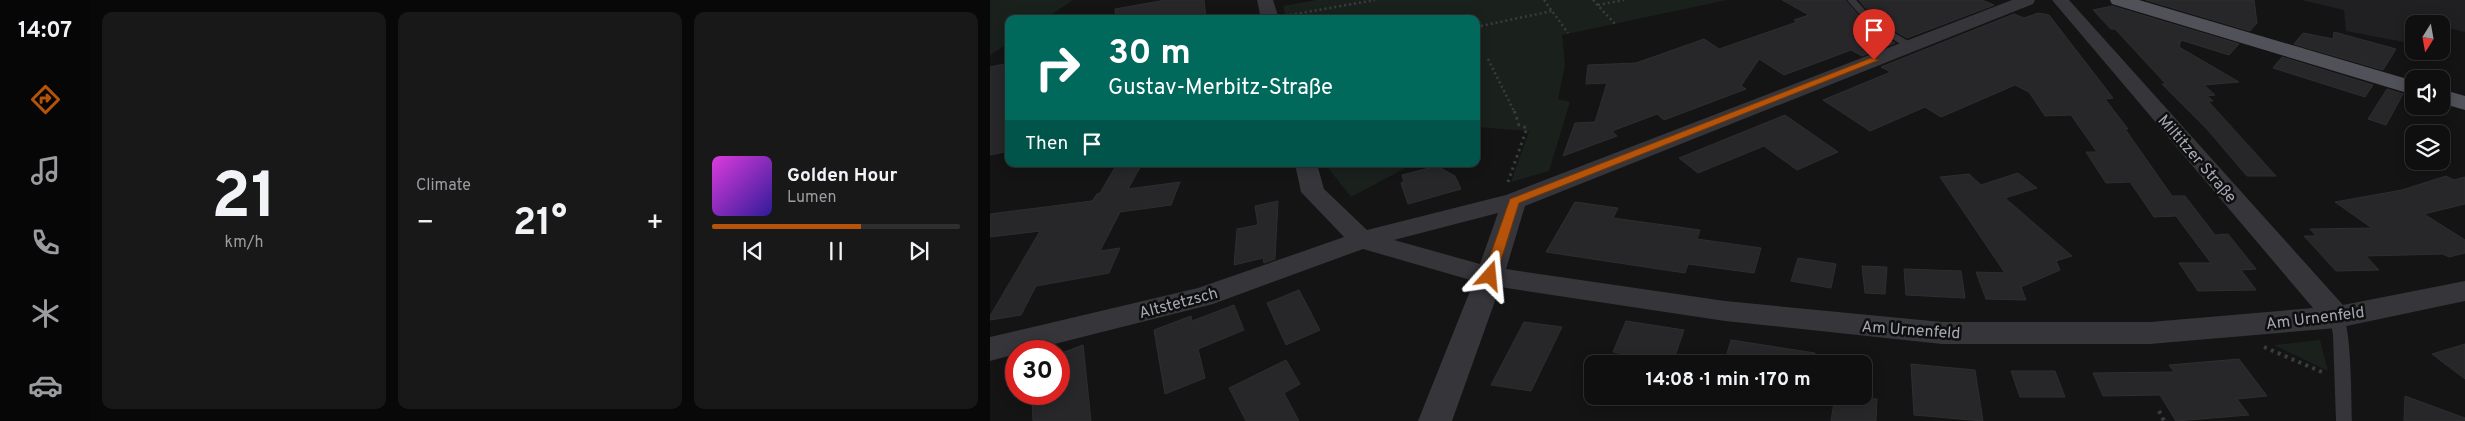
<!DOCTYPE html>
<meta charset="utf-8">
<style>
body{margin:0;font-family:Overpass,sans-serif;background:#181819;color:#f1f3f6;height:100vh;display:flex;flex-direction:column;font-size:19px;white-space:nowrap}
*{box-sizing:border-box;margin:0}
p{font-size:16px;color:#9b9c9f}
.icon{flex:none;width:28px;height:28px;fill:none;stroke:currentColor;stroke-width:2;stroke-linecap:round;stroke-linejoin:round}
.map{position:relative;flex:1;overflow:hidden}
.panel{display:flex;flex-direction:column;gap:12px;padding:12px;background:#080809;width:900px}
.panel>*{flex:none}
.banner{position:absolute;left:15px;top:15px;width:475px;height:152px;border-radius:10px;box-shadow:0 2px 12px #0003,0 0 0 1px #2f2f30;background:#00695c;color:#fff;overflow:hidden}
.needle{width:32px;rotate:191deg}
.tools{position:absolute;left:1415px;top:15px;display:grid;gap:10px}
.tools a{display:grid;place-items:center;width:45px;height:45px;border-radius:10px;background:#0f0f10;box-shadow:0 2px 12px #0003,0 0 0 1px #2f2f30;font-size:25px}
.speed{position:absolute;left:15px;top:340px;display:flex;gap:10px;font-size:25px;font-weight:700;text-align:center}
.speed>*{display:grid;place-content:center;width:65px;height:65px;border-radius:50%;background:#0f0f10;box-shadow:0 2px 12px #0003,0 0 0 1px #2f2f30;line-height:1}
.speed .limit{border:8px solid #d22;background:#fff;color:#111}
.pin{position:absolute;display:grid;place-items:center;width:42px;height:42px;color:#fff;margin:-51px -21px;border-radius:50% 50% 50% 0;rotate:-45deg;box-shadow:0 0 5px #0007}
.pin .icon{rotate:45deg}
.me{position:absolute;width:55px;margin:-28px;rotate:18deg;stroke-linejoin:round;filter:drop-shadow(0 0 4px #0008)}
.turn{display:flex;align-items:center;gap:18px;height:105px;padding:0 20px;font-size:22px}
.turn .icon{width:65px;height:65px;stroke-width:2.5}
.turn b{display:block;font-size:35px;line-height:42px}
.then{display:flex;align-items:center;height:48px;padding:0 20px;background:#0003;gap:10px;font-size:19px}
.big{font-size:38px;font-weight:700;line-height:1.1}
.panel .card{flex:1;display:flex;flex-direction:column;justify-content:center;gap:8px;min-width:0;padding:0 18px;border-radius:10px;background:#181819}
.panel .dial{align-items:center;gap:0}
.dial b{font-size:65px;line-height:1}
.song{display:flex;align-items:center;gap:15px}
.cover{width:60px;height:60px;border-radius:8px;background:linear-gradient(135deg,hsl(300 70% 55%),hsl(250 70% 35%))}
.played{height:5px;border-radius:2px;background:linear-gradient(90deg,#b45309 60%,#2f2f30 60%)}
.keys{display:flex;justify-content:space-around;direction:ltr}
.heat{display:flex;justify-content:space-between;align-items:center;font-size:28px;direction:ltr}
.panel .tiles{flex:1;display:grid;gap:12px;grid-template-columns:repeat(3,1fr)}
.trip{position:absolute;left:594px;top:355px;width:288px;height:50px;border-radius:10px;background:#0f0f10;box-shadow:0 2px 12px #0003,0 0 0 1px #2f2f30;font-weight:700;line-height:50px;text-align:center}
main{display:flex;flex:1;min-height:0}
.dock{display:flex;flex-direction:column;width:90px;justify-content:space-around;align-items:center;background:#060606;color:#9b9c9f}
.dock .icon{width:35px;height:35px}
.dock .current{color:#b45309}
.dock b{font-size:22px;color:#f1f3f6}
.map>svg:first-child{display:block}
.built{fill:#202022}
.green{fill:#1a201c}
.building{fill:#272729;stroke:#2e2e31}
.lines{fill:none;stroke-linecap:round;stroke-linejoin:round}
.path-far2{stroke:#3b3c41;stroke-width:2.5;stroke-dasharray:2 3;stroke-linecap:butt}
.path-far1{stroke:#3b3c41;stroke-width:3;stroke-dasharray:2.5 4;stroke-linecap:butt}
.path{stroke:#3b3c41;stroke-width:4;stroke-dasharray:3 4.5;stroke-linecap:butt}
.service{fill:#35353a;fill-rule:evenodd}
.minor{fill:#35353a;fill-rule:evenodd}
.primary{fill:#515259;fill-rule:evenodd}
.route{fill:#b45309;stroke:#753606}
.labels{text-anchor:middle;stroke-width:5;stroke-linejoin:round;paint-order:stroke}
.street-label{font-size:16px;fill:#a6a9b5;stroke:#0f0f10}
</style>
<main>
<nav class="dock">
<b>14:07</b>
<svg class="icon current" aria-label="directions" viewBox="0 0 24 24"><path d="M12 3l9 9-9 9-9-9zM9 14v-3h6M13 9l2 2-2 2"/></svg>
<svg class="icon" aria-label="music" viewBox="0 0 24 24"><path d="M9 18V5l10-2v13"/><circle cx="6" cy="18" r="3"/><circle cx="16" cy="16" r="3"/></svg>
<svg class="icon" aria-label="phone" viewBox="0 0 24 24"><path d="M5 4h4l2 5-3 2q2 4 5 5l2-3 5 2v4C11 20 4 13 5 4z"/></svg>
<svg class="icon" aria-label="climate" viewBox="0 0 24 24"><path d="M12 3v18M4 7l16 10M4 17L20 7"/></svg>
<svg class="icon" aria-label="car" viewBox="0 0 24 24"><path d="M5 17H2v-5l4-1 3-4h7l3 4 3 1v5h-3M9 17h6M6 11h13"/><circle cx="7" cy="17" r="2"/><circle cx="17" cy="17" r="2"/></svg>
</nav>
<section class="panel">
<div class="tiles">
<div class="card dial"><b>21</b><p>km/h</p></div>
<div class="card"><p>Climate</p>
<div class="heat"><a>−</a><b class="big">21°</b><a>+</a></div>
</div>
<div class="card">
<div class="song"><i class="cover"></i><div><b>Golden Hour</b><p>Lumen</p></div></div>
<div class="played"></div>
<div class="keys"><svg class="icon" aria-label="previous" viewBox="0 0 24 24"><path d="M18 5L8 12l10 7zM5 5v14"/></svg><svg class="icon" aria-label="pause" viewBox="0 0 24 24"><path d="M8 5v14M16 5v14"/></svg><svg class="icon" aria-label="next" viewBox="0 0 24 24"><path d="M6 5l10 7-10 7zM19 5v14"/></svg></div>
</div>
</div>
</section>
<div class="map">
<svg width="1475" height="421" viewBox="0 0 1475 421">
<rect width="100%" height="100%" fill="#141415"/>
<!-- built -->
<path class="built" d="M1311,0H1475V32L1451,26V24L1426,19L1428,24H1424V44L1356,31L1354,10Z"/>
<!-- green -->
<path class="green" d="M0,0H83L55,19H19V43L0,55Z
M326,0H737L572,35L575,65L568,99L580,102L559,171L521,182L539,131L486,127V19H296L293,6Z
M335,164H423L361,197Z
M1330,340L1338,371L1284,345Z"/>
<!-- building -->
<path class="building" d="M176,0H214L216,19H126L125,9Z
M792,0H855L878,26L905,43L872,56L861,50L794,75L769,59L751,86L756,89L674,120L667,114L622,131L627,136L573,156L585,123L605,122L617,83L596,84L598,65L646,63L714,39L729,49L807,22L804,20L819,15Z
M869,0H992L1004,5L917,38L886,20Z
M1156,0H1264L1267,23L1260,31Z
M1122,6L1249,44L1239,55L1191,40L1189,47L1249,82L1214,85L1225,95L1217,96L1223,101H1218L1286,176H1257L1216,128L1172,84H1176L1125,29H1121L1103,10Z
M1048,13L1059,15L1123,98L1115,99L1138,129H1135L1182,196H1195L1225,235L1238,234L1266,269L1251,270L1266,290L1208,291L1189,263H1221L1186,216L1164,217L1140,182L1116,183L1096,152H1107L1081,115L1055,116L1039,92L1025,85L951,117L935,107L880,131L833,100L901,72L891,67L1024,14L1034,18Z
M1344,32L1406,49L1393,70L1304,44L1313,33L1343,39Z
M1292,57L1383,85L1375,97L1283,68Z
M19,63V151L0,155V67Z
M1397,89L1413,94L1396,125L1378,119Z
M795,115L848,152L807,170L774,146L708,173L689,158Z
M127,164H152L138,189L190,182L181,205L130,212L110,251L130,248L119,273L46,286L31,315L0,320V316L50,231L0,237V214L102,201L107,194L110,193Z
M447,166L465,176L471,189L418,204L411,183L414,182L412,175Z
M1028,173L1047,188L1015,198L1082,256L1066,261L1070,270L1031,287L1036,300L996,299L986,272L1015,273L950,177L979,174L991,185Z
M1456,176L1464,180L1475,177V204L1434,214L1475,240V253L1459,257L1453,254L1376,256L1389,270L1346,271L1314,236H1326L1320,229L1382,228L1345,202L1412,190Z
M288,201L285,259L274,263L273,258L244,265L247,229L268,225L265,206Z
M585,202L628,208L623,218L710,230L707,239L771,248L764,273L698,264L695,273L556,252Z
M808,258L846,264L841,288L801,281Z
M872,266L897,267L895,294L875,293Z
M914,269L971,271L975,298L916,295Z
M309,290L330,330L296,345L277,303Z
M244,305L254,330L208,349L215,378L175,394L164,330L201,316L202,321Z
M636,321L694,330L683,362L623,352Z
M534,322L572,327L541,391L501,385Z
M741,340L825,353L824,364H734Z
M1475,344V379L1442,354Z
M93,345L101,421H43L42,394H69V354Z
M1249,359L1277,396L1247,399L1259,415L1186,421L1170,395L1113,396L1103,373L1184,372L1179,365Z
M296,360L310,384L294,393L309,421H256L239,388Z
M921,364L985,370L993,421L924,415Z
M1021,371H1065L1075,397H1030Z
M845,396L887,399L886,421H841Z
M1415,396L1475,418V421H1414Z"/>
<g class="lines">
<!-- path-far2 -->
<path class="path-far2" d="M554,0L578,33
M603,0L625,24
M608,5L634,0
M300,15L385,0
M486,27L562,11
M498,59L524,111"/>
<!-- path-far1 -->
<path class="path-far1" d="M518,182L537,128L529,125L524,110"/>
<!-- path -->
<path class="path" d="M1274,347L1332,372
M1169,411L1174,421"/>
<!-- service -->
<path class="service" d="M857,0H866L885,21L923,44V48H917L879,25Z
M1347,312L1352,313C1362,330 1361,398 1362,421H1346L1343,335L1340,317L1342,313Z"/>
<!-- minor -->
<path class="minor" d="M267,0H283L289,19H271Z
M1022,0H1045L1043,4L535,206L516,269L735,301L952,322H1160L1323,308L1062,0H1079L1353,305L1475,281V301L1347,328L1160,344H952L735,321L510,287L462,421H428L484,281L373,249L223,304L37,351H26V354L0,361V337L208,288L354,237L311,192L305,164H327L334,189L377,230L516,195ZM508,213L490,264L404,240Z"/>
<!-- primary -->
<path class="primary" d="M1120,0H1149L1424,81V95L1122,4Z
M1451,89L1475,96V110L1451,103Z"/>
</g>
<!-- route -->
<path class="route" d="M881,58L889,60L529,203L506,276L500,280L493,276L520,199Z"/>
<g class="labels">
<!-- street labels -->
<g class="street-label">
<text transform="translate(1208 158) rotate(49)" y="6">Miltitzer Straße</text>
<text transform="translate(188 302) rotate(-15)" y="6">Altstetzsch</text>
<text transform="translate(1325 317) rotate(-7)" y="6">Am Urnenfeld</text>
<text transform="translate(921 329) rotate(4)" y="6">Am Urnenfeld</text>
</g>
</g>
</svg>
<div class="tools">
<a><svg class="needle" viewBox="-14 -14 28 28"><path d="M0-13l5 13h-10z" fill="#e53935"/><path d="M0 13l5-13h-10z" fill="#9b9c9f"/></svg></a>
<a><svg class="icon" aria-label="sound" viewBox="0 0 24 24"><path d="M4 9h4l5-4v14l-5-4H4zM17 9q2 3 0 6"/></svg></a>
<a><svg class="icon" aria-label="layers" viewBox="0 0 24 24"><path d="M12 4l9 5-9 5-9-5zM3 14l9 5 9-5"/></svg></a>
</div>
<div class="speed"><div class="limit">30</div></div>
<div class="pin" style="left:884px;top:60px;background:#d93025"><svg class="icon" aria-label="arrive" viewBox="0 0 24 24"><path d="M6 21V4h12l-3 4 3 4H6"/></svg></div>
<svg class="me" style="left:500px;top:276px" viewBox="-20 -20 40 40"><path d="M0-17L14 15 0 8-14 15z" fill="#b45309" stroke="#fff" stroke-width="4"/></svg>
<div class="trip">14:08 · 1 min · 170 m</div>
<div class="banner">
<div class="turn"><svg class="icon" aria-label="right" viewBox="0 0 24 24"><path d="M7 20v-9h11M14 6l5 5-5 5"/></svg><div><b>30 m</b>Gustav-Merbitz-Straße</div></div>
<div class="then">Then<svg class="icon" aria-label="arrive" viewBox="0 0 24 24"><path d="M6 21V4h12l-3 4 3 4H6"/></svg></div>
</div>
</div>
</main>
